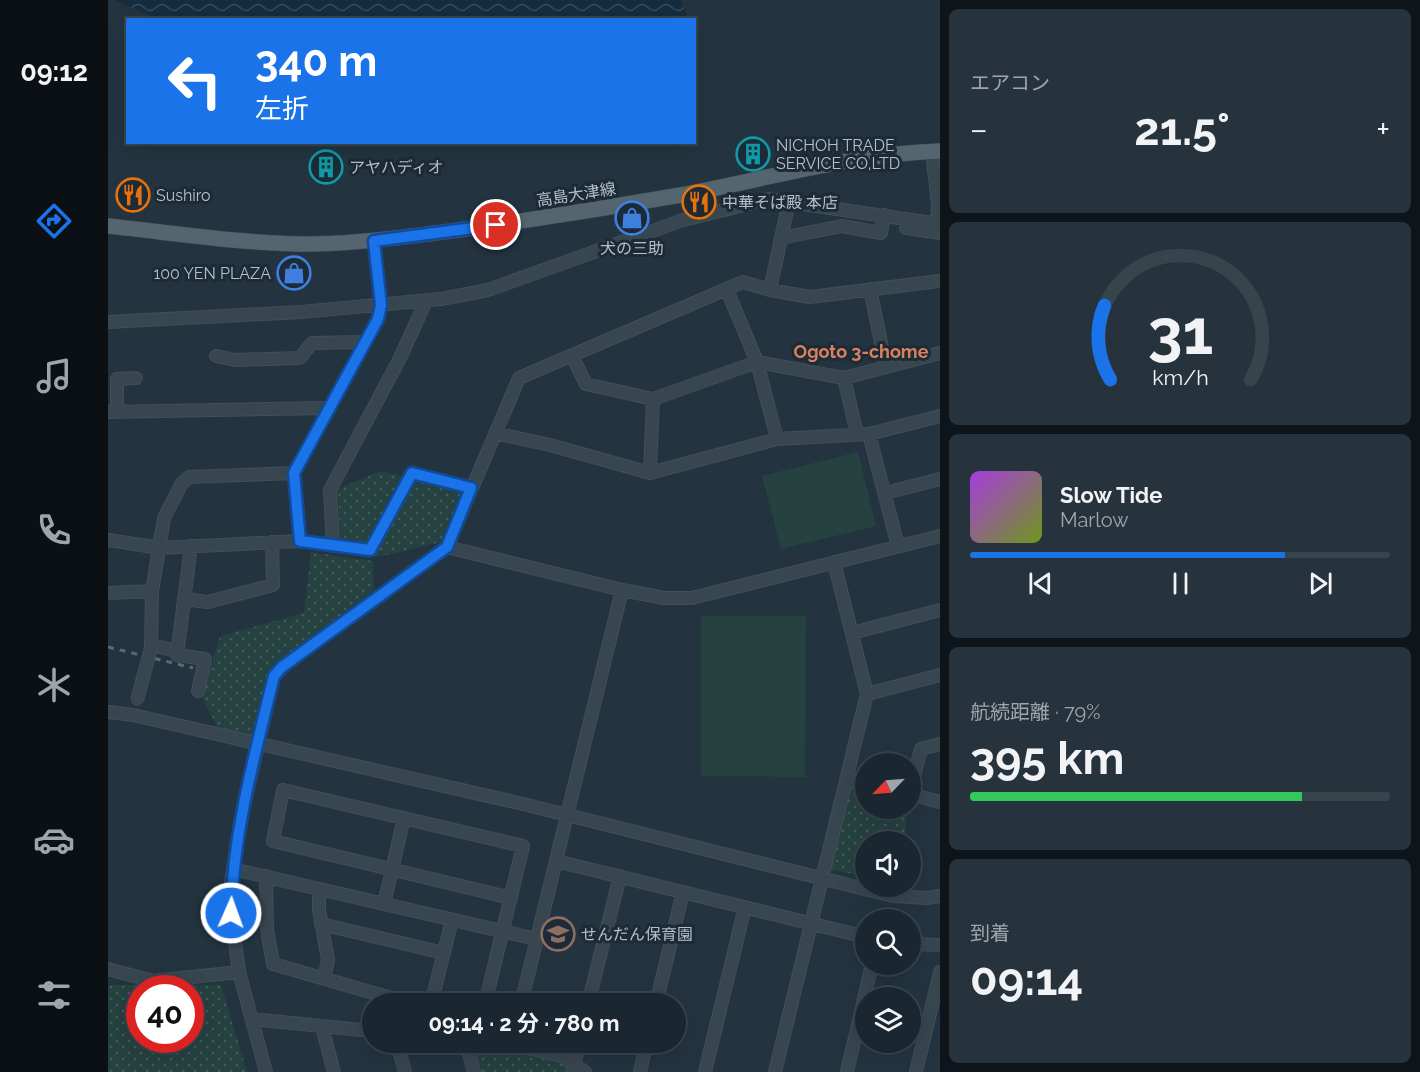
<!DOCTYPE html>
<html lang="ja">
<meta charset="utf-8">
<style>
body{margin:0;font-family:Raleway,"Noto Sans JP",sans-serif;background:#27333c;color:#f1f3f6;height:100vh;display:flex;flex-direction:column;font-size:22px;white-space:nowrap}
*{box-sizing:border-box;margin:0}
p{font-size:20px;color:#9fa5ab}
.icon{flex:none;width:33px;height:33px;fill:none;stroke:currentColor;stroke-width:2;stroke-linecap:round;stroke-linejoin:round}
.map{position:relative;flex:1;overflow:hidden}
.side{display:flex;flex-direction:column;gap:9px;padding:9px;background:#0e151a;width:480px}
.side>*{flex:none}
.hud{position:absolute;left:18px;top:18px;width:570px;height:126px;border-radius:0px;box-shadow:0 6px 24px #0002,0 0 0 2px #38444c;background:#1a73e8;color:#fff;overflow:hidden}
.needle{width:39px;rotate:245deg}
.controls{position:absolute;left:747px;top:753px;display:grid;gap:12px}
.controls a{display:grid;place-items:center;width:66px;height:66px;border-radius:50%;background:#1a2730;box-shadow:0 6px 24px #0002,0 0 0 2px #38444c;font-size:30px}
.speed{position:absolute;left:18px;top:975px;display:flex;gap:12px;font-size:30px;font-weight:700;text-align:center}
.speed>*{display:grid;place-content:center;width:78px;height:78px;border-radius:50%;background:#1a2730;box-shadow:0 6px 24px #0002,0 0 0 2px #38444c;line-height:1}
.speed .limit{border:9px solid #d22;background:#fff;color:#111}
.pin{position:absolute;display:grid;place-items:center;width:51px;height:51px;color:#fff;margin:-26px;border:3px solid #fff;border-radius:50%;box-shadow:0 2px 6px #0007}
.me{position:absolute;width:66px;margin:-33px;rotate:2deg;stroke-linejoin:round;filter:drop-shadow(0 0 4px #0008)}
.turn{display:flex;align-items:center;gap:21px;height:126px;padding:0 30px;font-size:27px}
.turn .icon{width:78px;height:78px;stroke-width:2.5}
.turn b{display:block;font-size:42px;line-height:51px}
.big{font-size:45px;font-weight:700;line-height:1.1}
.side .widget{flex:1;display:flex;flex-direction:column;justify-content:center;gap:9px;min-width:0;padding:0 21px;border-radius:9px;background:#27333c}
.side .dial{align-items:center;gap:0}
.dial svg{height:156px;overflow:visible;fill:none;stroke:#38444c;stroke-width:7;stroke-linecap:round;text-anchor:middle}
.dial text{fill:#f1f3f6;stroke:none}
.song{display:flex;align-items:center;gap:18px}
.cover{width:72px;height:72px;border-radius:9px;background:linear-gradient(135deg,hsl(280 70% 55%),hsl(80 70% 35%))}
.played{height:6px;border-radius:3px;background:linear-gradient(90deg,#1a73e8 75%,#38444c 75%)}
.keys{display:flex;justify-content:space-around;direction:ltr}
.heat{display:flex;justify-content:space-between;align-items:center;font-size:33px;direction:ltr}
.charge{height:9px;border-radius:4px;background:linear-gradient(90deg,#34c759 79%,#38444c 0)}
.trip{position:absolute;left:254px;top:993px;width:324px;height:60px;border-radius:30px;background:#1a2730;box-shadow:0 6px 24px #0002,0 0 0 2px #38444c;font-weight:700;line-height:60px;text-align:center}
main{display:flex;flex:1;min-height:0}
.menu{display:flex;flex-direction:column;width:108px;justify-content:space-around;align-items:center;background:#0a1013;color:#9fa5ab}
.menu .icon{width:42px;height:42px}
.menu .active{color:#1a73e8}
.menu b{font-size:27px;color:#f1f3f6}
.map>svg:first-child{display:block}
.grass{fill:url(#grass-dots);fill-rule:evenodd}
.garden{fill:#254140}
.water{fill:url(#water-waves)}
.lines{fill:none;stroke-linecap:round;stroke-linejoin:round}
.minor-casing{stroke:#414f59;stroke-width:14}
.major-casing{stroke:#414f59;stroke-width:16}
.minor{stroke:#384650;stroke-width:12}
.major{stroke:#556570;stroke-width:15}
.rail{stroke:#596a77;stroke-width:3;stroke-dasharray:6 6;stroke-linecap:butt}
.minor-bridge-casing{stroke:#414f59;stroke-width:14;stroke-linecap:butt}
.minor-bridge{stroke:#384650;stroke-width:12}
.route-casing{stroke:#114b97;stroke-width:15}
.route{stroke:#1a73e8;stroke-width:10}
.labels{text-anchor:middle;stroke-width:6;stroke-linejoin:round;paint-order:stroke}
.poi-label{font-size:16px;fill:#b4c0cb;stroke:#1c2b35;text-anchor:start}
.street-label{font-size:16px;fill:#b4c0cb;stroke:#1c2b35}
.neighbourhood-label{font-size:18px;font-weight:bold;fill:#db805f;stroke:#1c2b35}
</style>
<main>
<nav class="menu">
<b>09:12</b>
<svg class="icon active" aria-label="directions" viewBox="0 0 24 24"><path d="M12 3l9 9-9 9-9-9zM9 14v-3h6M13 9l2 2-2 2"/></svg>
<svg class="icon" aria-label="music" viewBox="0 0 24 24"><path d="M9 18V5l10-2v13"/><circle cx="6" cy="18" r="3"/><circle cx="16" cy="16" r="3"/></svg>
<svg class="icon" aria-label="phone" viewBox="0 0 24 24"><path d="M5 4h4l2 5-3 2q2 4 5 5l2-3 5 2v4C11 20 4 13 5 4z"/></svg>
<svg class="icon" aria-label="climate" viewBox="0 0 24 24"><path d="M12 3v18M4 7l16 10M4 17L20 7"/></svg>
<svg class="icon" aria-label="car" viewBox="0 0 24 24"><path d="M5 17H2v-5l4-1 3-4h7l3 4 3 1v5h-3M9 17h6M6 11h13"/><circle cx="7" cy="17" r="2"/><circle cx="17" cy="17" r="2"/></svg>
<svg class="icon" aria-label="filters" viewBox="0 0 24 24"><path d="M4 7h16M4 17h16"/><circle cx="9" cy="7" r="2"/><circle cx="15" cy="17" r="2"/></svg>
</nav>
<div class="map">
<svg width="832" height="1072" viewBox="0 0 832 1072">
<defs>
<pattern id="grass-dots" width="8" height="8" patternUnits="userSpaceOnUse" patternTransform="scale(1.5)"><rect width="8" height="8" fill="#254140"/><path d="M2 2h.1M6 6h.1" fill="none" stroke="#425b5a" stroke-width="1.8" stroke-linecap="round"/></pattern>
<pattern id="water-waves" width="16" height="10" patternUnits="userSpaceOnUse" patternTransform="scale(1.5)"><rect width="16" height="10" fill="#162d3f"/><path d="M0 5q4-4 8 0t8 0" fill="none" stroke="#364a59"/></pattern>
</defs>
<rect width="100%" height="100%" fill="#233440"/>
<!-- grass -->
<path class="grass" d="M273,471L357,491L333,542L270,557L232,540L230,489Z
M203,552L265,561L266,590L163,670L145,735L109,727L94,696L112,636L196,613Z
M741,786L757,791L758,808L799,809L797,841L758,842L757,876L723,870Z
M0,985H113L139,1072H0ZM32,988H82V1040H32Z
M362,1043L462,1064L461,1072H370Z"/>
<!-- garden -->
<path class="garden" d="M750,452L768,526L673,549L654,476Z
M593,616H698L697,777L593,776Z"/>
<!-- water -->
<path class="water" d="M6,0H573L579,15L573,20H51Z"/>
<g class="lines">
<!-- minor casing -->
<g class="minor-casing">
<path id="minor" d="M824,151L830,205L829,223
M798,228L832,233
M673,238L734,226L773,233L776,215
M762,289L778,367
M619,290L649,362L669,439
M662,290L681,201
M0,322L193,312L333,299L380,290L572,221L660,199L832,224
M108,356L127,360L192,358L204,343L257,342
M464,356L478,384L545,399L649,362L736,378L832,353
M736,378L749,434
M9,411V379L28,378
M0,412L221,408
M387,433L442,445L542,473L669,439L761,434L832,416
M761,434L790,546
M542,473L545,399
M777,493L832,479
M0,540L52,548L192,541L263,550L304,473L363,488
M192,541L186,473L270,319L273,305L266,241
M83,546L69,655L97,659L90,691
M225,546L222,490L292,358L318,301
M339,547L514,590L556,598H584L832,536
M0,593L44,591
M76,599L100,602L165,585L164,542
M744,633L832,610
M43,645L69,651
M43,648L44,591L56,518L74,483L81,477L186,473
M759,694L832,675
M0,712L25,715L411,803L785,896L819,898L832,896
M738,780L758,784
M802,791L813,749L832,744
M802,794L832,802
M448,861L758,937
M125,869L428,939
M158,876L159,929L165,964L304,1004
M211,889V910L220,960L216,979
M276,904L296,818
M213,924L336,953
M802,944L832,945
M0,969L45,981L131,972
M323,1004L344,920
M377,1004L415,846L175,790L165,841L403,898
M413,1004L514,590
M480,1004L512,876
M548,1004L575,892
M144,1019L264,1031
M214,1027L226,1072
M289,1042L297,1072
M358,1042L366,1072
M386,1042L403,1044L454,1056L477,1072
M465,1071L471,1042
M158,1072L131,972L123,913V882L132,823L166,676L174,667L339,547L411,378L635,282L662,290L702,297L832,281
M532,1072L539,1042
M597,1072L637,907
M667,1072L759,694L726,562
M739,1072L764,964
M808,1072L832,972"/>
</g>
<!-- major casing -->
<g class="major-casing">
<path id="major" d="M0,226C67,233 136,244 204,244C258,243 312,235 366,228C435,218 504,207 573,195C659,179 743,154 832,151"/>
</g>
<!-- minor -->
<use href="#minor" class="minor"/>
<!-- major -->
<use href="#major" class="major"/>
<!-- rail -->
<path class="rail" d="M0,647L85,668"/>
<!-- minor-bridge casing -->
<g class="minor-bridge-casing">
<path id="minor-bridge" d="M29,700L43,648"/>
</g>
<!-- minor-bridge -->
<use href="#minor-bridge" class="minor-bridge"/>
</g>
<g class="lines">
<!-- route casing -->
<g class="route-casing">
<path id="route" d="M123,913C125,832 147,754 166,676L174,667L339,547L363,488L304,473L262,550L192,541L186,473L270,319L273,305L266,241L388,225"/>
</g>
<!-- route -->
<use href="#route" class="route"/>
</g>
<!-- icons -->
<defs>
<g id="building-ring" transform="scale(1.725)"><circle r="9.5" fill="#1c2b35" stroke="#0f9aa8" stroke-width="1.5"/><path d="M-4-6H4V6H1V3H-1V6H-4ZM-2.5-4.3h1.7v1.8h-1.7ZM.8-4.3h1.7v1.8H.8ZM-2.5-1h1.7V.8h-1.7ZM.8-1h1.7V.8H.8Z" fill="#0f9aa8"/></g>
<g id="restaurant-ring" transform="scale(1.725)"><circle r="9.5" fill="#1c2b35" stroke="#e8710a" stroke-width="1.5"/><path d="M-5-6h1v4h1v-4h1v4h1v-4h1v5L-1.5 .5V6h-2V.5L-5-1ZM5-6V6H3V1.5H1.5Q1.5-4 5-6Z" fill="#e8710a"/></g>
<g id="shop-ring" transform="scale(1.725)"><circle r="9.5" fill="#1c2b35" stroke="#3f7fe0" stroke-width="1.5"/><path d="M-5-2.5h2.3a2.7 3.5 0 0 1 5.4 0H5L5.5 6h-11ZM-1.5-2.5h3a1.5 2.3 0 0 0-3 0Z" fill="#3f7fe0"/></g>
<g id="school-ring" transform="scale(1.725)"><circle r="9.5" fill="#1c2b35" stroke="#8d6e63" stroke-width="1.5"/><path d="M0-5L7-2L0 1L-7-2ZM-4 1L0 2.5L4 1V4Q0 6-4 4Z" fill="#8d6e63"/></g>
</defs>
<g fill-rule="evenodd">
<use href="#building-ring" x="645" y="154"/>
<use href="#building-ring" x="218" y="167"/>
<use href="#restaurant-ring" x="25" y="195"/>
<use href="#restaurant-ring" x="591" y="202"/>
<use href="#shop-ring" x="524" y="218"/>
<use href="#shop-ring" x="186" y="273"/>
<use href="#school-ring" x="450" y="934"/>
</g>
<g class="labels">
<!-- poi labels -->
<g class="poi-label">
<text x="668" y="151">NICHOH TRADE<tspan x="668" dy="18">SERVICE CO,LTD</tspan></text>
<text x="241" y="173">アヤハディオ</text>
<text x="48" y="201">Sushiro</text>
<text x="614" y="208">中華そば殿 本店</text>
<text x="524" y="254" text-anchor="middle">犬の三助</text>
<text x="163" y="279" text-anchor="end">100 YEN PLAZA</text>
<text x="473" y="940">せんだん保育園</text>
</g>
<!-- street labels -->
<g class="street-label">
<text transform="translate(468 194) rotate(-9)" y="6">高島大津線</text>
</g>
<!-- neighbourhood labels -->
<g class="neighbourhood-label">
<text x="753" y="358">Ogoto 3-chome</text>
</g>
</g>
</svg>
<div class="controls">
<a><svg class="needle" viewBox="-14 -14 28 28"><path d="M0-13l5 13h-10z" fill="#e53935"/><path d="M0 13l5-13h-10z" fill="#9fa5ab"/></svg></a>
<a><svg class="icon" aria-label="sound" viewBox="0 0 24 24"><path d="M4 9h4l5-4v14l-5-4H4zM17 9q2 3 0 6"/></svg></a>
<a><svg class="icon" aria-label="search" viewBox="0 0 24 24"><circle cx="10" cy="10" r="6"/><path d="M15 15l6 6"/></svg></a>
<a><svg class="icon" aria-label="layers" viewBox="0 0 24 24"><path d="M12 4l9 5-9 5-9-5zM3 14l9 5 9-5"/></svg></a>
</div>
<div class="speed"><div class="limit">40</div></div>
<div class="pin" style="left:388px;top:225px;background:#d93025"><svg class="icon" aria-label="arrive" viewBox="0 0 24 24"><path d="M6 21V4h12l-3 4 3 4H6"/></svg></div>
<svg class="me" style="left:123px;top:913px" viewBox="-20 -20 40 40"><circle r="17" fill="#1a73e8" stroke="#fff" stroke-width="3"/><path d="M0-11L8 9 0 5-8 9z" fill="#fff"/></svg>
<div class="trip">09:14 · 2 分 · 780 m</div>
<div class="hud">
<div class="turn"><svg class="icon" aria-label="left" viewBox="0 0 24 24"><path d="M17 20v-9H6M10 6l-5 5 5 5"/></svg><div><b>340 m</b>左折</div></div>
</div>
</div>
<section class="side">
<div class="widget"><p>エアコン</p>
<div class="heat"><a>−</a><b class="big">21.5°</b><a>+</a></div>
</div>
<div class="widget dial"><svg viewBox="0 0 100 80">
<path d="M14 69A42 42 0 1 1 86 69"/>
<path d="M14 69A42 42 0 0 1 11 31" stroke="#1a73e8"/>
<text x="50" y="56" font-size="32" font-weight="700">31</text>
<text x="50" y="72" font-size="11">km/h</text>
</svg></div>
<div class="widget">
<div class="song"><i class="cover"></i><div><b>Slow Tide</b><p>Marlow</p></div></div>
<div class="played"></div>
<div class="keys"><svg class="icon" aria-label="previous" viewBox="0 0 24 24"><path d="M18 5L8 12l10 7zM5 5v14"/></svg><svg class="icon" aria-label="pause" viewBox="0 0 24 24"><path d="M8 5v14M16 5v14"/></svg><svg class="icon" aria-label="next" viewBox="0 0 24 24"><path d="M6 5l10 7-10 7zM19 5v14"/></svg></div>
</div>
<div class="widget"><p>航続距離 · 79%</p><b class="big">395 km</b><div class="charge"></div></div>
<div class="widget"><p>到着</p><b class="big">09:14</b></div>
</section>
</main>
